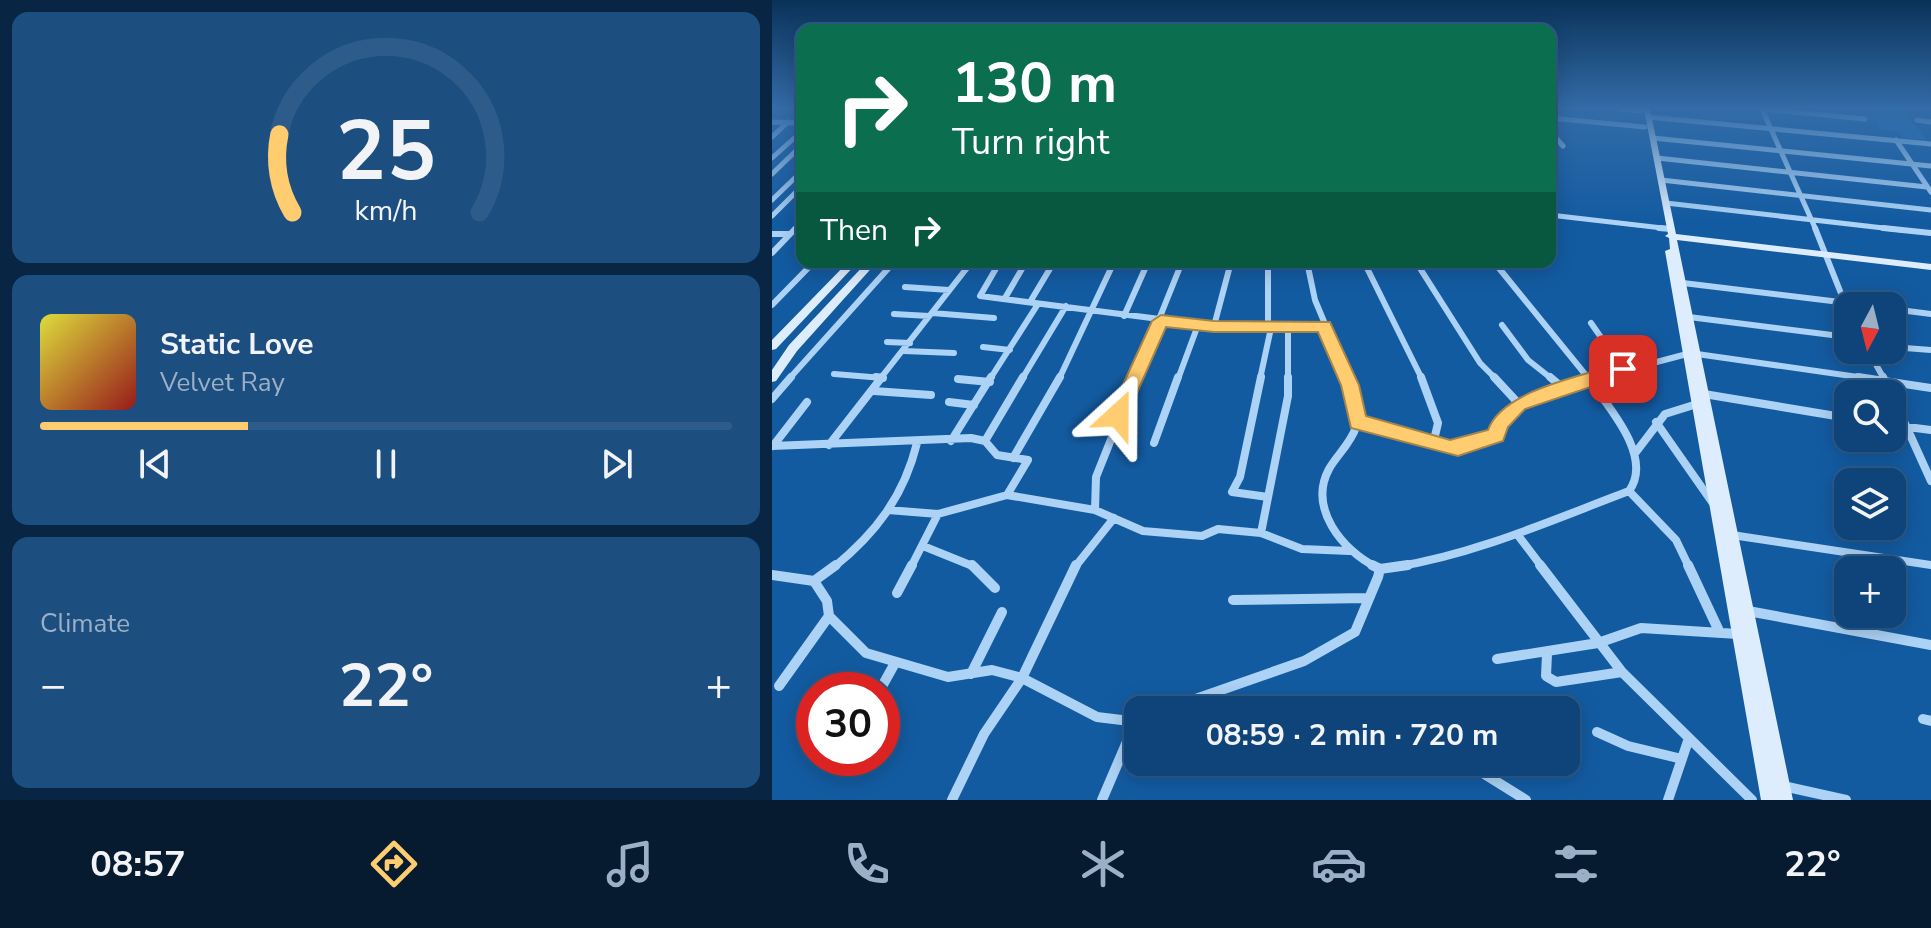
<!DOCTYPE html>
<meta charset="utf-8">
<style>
body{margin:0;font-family:"Nunito Sans",sans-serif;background:#1c4e80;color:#f1f3f6;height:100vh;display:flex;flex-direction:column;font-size:30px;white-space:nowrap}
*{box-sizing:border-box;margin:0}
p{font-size:26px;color:#9bb0c6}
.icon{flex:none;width:44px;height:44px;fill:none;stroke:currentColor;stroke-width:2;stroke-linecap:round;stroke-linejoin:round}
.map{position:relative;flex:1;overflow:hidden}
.panel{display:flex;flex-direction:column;gap:12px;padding:12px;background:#082543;width:772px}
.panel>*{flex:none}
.guide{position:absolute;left:24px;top:24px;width:760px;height:244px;border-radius:16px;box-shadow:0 4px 20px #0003,0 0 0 2px #2e5c8a;background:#0b6e4f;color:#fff;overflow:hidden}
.needle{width:52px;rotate:187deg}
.controls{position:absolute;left:1062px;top:292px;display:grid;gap:16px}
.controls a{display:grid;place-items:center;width:72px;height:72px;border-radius:16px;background:#0e4479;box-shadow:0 4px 20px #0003,0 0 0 2px #2e5c8a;font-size:40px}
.speed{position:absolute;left:24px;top:672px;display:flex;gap:16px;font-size:40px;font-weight:700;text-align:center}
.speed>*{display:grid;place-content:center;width:104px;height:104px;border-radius:50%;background:#0e4479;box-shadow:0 4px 20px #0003,0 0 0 2px #2e5c8a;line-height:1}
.speed .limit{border:12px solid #d22;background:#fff;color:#111}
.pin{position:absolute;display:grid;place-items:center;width:68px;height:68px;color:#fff;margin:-34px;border-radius:16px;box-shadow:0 4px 12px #0006}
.me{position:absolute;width:88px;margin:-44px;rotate:24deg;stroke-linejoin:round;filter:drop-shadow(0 0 6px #0008)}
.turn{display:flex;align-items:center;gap:28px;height:168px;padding:0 24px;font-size:36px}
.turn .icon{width:104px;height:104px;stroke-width:2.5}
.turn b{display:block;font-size:56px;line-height:68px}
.then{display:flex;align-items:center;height:76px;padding:0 24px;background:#0003;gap:16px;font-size:30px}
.big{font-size:60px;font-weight:700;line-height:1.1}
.panel .tile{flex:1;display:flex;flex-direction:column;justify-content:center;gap:12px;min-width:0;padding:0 28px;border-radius:16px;background:#1c4e80}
.panel .dial{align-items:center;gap:0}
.dial svg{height:208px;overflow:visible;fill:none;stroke:#2e5c8a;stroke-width:7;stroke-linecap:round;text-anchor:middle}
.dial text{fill:#f1f3f6;stroke:none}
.song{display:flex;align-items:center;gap:24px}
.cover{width:96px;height:96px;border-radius:12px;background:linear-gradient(135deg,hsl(60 70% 55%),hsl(0 70% 35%))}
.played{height:8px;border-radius:4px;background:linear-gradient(90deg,#ffcc70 30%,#2e5c8a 30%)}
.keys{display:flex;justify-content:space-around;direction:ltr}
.heat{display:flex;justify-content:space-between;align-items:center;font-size:44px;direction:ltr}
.trip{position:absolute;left:352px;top:696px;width:456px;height:80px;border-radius:16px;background:#0e4479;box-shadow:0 4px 20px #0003,0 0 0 2px #2e5c8a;font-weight:700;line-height:80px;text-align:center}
.tabs{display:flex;height:128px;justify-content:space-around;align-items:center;background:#061b30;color:#9bb0c6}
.tabs .icon{width:56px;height:56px}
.tabs .on{color:#ffcc70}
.tabs b{font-size:36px;color:#f1f3f6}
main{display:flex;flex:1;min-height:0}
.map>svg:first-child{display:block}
.green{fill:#1a6ebc}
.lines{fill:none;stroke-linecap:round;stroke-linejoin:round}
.street-far3{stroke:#acd2f5;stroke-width:5}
.street-far2{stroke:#acd2f5;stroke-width:6}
.street-far1{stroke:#acd2f5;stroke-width:8}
.street{stroke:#acd2f5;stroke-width:10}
.secondary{fill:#ddedfd;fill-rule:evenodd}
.route{fill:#ffcc70;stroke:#a68549;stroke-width:2}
</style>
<main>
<section class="panel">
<div class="tile dial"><svg viewBox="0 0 100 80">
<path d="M14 69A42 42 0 1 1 86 69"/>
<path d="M14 69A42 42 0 0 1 9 39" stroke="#ffcc70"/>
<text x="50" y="56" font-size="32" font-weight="700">25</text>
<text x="50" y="72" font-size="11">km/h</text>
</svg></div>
<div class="tile">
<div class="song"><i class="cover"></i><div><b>Static Love</b><p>Velvet Ray</p></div></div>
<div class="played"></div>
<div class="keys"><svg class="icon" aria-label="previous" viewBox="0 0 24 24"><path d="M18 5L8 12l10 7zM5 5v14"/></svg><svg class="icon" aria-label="pause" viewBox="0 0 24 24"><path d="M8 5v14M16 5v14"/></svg><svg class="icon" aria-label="next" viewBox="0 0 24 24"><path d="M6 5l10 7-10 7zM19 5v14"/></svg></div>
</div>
<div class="tile"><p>Climate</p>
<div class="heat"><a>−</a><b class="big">22°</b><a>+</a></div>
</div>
</section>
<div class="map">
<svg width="1159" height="800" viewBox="0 0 1159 800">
<rect width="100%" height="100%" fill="#135ba1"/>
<!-- green -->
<path class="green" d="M1102,109H1130L1155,140L1131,138L1126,131L1109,130L1099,114H1105Z"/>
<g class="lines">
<!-- street-far3 -->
<path class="street-far3" d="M847,109L869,111
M990,109L1044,230
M990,109L1093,119
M876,117L1159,144
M778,118L873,127
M1145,120L1159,122
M0,122L30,123
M778,131L791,146
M0,137L16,122
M881,138L1159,166
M1124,140L1159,192
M0,158L30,131
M885,158L1155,187
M0,174L30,145
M889,180L1159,210
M0,200L30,171
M894,203L1129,230
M778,215L899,229
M0,216L30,186
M22,230L30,221"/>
<!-- street-far2 -->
<path class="street-far2" d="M887,228L899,229
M1043,228L1076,311
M1111,228L1159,233
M0,234H17
M0,253L24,228
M496,262V328
M535,262L543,300L576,379
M592,262L650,379
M644,262L708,363L724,379
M722,262L817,379
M197,265H226L208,296L442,326H552
M911,283L1101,306
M133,287L177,290
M233,298L254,262
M258,302L282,262
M0,305L42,262
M1120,309L1159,314
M160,313L222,318
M122,314L157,316
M352,316L376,262
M917,317L1076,337
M819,323L851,369
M730,325L756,360L780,379
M442,326L459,262
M516,329V379
M115,342L138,343
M211,347L238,350
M1120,347L1159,350
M1096,350L1112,379
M132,351L182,353
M925,354L1100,379
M62,374L111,378
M17,379L122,262
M108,379L198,264
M186,379H190
M218,379L266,304
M250,379L294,306
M287,379L342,262
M363,379L410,262
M406,379L426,325
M488,379L499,328
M820,379L915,354"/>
<!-- street-far1 -->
<path class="street-far1" d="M104,377L111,378
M489,377L468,477L460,492L496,497
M576,377C581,393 588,410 584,427C579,443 565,455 557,469C536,508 570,550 604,567
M649,377L666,423L662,440
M722,377L747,404
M778,377L791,388
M1086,377L1159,388
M1111,377L1115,385
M186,379L218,382
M102,391L159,395
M932,394L1076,418
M1120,395L1159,481
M0,399L19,377
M177,402L202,405
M884,422L940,502
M586,423C616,427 659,450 687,448C698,447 713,440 724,436C737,396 790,390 826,377
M1120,425L1159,430
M179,441L219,377
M213,441L251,377
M382,443L406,377
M57,445L110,377
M0,446L199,438L213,441L225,455L256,460L235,495
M1,446L35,402
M864,452L893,414L925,404
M241,458L288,377
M857,491L904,540L917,567
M116,510L166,514L235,495L323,510L371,531L430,536L446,529L489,533L530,549L577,551
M323,510L324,477L364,377
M489,533L516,396V377
M745,534L770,567
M960,535L1159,565
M151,546L203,567
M62,567C104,533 132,496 145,443
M139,567L166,514
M303,567L342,518
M623,567C704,554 780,520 857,491C882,457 836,406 815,377"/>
<!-- street -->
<path class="street" d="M200,565L223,588
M768,565L850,672L980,800
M916,565L947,631
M608,569L636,565
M0,575L42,581L55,601L57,616L94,653L176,677L220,670L250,678L325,717L366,722
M42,581L64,565
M125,593L140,565
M461,600L596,598
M976,611L1159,645
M775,654L774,676L784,682L850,672
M725,659L826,643L869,628L966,634
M199,674L230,612
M7,686L57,616
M108,690L123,663
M392,710L532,661L583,632L606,577L608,569L600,565
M1151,719L1159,721
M825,732L856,746L910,759
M693,762L754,800
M1011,786L1074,800
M180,800L212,734L250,678L304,565
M330,800L363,723
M896,800L917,738"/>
<!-- secondary -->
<path class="secondary" d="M872,109H878L904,234L1159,264V270L905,240L1021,800H989L893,251L898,249L897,238L893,236L896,234Z
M76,262H86L4,349L0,350V340Z
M95,262H105L25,351L4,381L0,382V370L17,345Z"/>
</g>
<!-- sky -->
<linearGradient id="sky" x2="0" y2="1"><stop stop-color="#0a3259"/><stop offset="0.49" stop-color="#336ca8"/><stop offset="1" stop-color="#336ca8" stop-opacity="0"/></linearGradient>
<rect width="1159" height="221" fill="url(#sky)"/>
<!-- route -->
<path class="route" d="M389,315L442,321L558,322L587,385L594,416L678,440L716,430C730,390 813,375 851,363L860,369L857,374L753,409L736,427L731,441L686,456L579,428L569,385L546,332H442L394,327L353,420H340L337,415L380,321Z"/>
</svg>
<div class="controls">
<a><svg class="needle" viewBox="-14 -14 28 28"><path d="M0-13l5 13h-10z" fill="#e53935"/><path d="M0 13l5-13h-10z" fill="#9bb0c6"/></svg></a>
<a><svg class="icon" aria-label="search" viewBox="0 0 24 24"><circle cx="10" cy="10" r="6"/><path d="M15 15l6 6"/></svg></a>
<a><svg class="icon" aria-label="layers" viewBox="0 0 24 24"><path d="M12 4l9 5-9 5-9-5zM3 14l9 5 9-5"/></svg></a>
<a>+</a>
</div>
<div class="speed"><div class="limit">30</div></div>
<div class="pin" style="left:851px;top:369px;background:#d93025"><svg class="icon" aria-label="arrive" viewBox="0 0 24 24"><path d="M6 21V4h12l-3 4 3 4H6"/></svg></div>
<svg class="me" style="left:346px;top:415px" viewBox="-20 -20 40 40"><path d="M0-17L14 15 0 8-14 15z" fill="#ffcc70" stroke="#fff" stroke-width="4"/></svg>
<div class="trip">08:59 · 2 min · 720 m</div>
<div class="guide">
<div class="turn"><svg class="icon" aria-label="right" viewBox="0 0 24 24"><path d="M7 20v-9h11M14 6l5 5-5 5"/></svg><div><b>130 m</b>Turn right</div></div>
<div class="then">Then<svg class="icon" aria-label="right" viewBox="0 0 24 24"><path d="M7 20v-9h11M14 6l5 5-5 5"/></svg></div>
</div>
</div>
</main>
<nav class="tabs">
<b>08:57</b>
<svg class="icon on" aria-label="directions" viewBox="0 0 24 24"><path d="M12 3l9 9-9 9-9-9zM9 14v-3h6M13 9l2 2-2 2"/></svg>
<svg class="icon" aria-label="music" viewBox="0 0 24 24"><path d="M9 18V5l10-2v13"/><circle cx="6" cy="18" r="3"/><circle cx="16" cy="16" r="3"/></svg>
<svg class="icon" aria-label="phone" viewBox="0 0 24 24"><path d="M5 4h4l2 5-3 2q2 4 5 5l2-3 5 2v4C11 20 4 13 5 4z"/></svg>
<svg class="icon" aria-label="climate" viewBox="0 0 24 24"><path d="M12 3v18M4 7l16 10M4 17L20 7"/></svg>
<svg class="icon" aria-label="car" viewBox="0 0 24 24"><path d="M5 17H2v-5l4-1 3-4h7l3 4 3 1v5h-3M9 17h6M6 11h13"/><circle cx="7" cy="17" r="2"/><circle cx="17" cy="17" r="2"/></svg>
<svg class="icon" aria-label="filters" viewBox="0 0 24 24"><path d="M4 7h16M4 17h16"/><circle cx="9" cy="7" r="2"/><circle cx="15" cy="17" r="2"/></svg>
<b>22°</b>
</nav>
